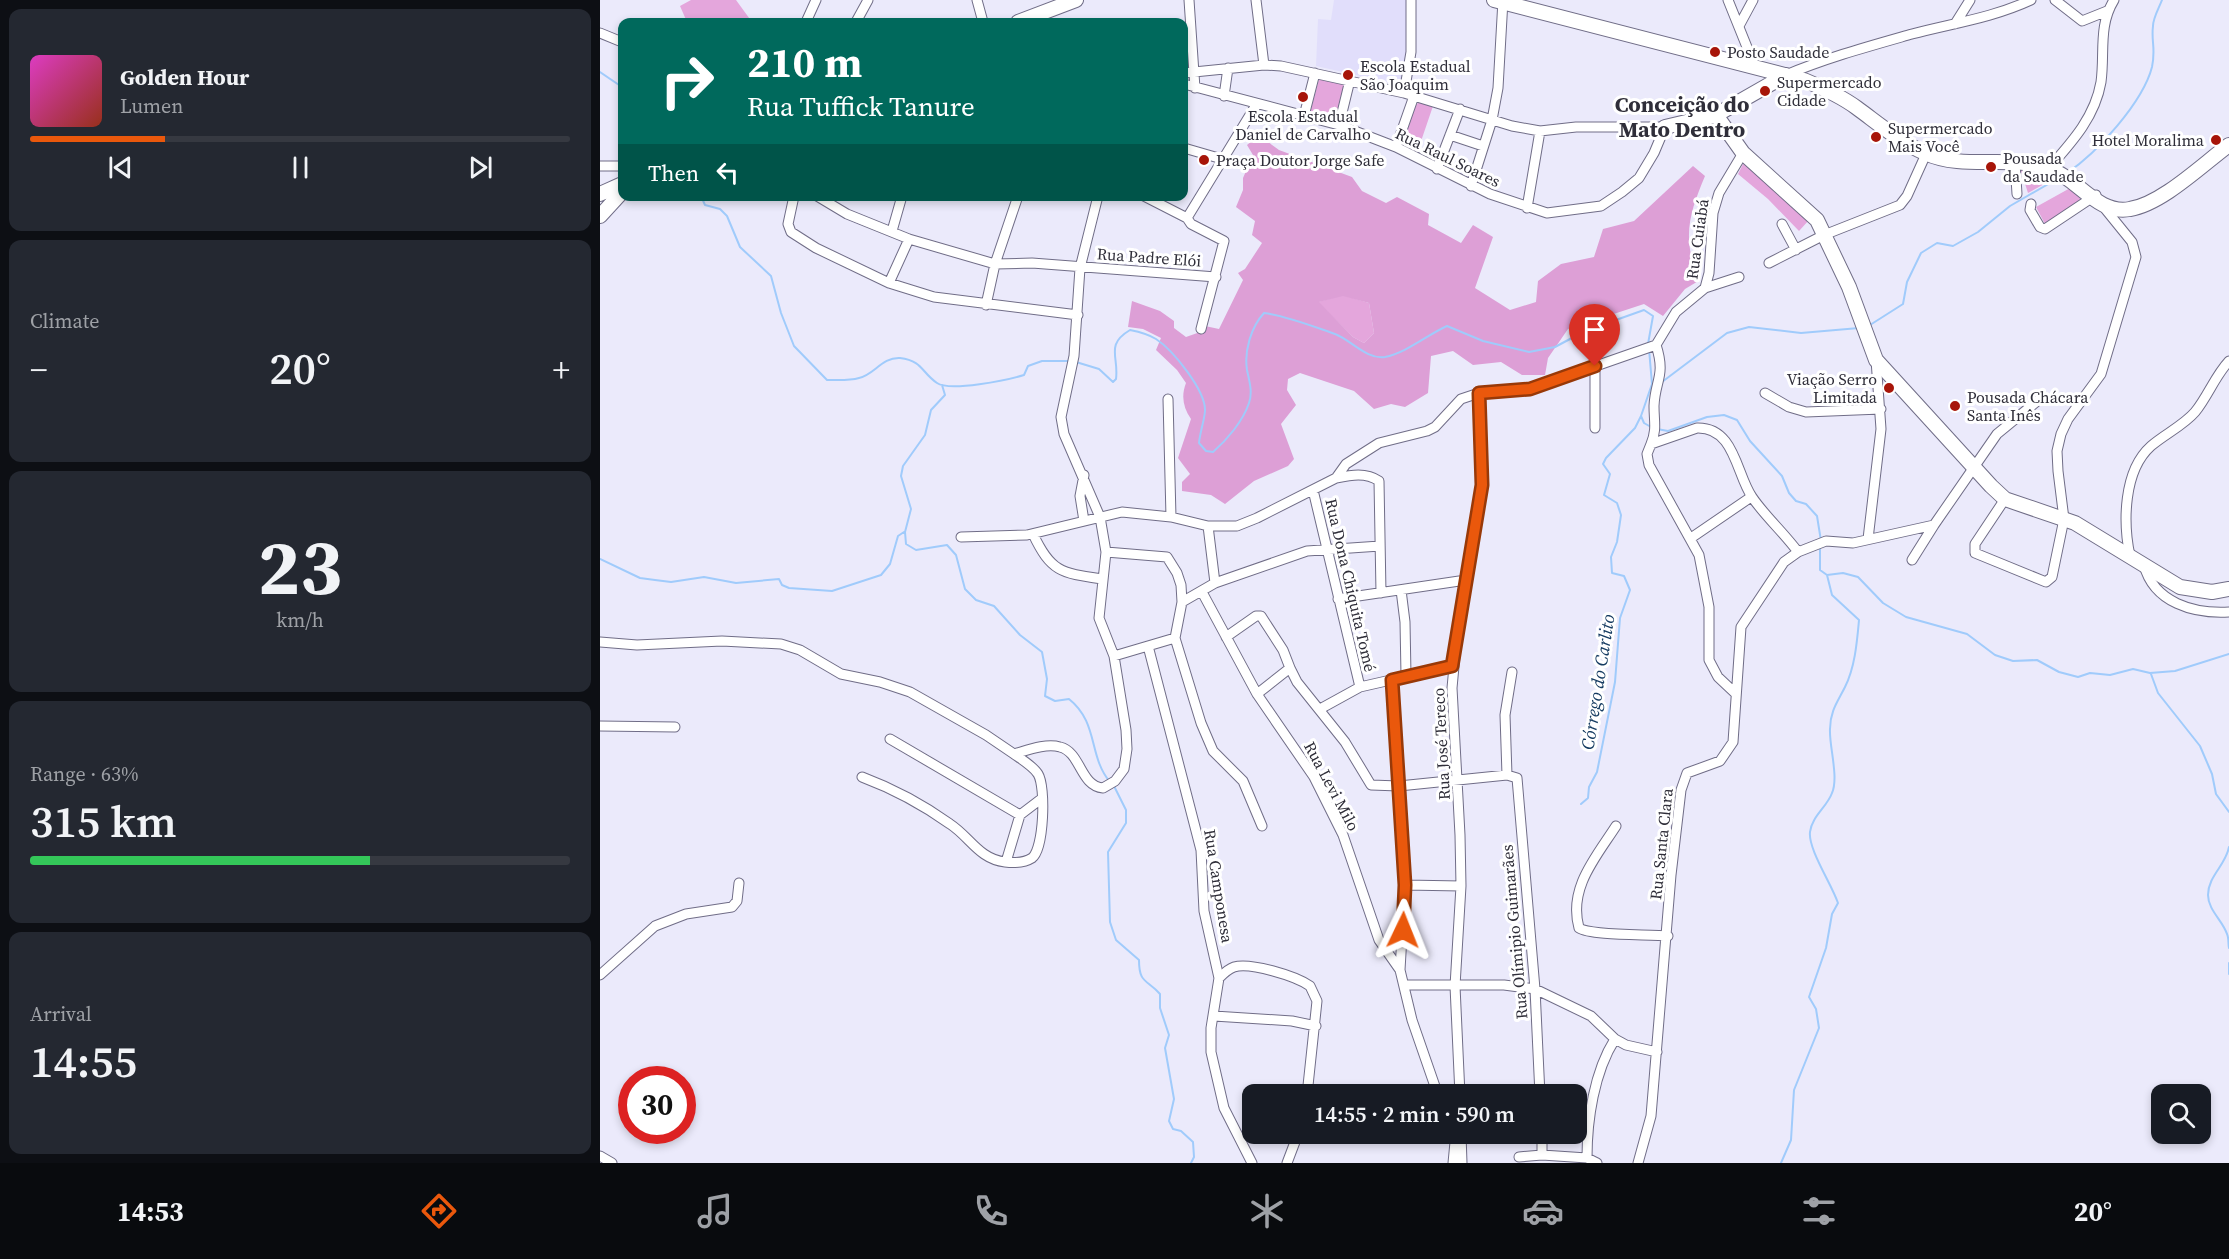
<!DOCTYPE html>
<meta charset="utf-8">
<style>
body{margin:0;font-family:"Source Serif 4",serif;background:#242831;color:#f1f3f6;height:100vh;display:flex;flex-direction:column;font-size:22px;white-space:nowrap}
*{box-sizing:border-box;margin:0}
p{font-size:20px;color:#9ea1a6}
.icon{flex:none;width:33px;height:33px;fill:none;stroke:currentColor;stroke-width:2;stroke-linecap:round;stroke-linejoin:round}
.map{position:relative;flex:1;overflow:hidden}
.side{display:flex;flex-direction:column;gap:9px;padding:9px;background:#0d0f14;width:600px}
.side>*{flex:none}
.banner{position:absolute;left:18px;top:18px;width:570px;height:183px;border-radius:12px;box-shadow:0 3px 9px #0003;background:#00695c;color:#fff;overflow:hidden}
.buttons{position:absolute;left:1551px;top:1084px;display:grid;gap:12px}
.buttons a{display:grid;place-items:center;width:60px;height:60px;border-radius:12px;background:#171b24;box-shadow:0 3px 9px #0003;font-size:30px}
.speed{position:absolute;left:18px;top:1066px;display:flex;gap:12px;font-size:30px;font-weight:700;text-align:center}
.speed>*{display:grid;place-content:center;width:78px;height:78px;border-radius:50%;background:#171b24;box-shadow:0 3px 9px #0003;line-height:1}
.speed .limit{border:9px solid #d22;background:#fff;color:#111}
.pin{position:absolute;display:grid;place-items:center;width:51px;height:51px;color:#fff;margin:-62px -26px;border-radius:50% 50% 50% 0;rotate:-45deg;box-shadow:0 0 6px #0007}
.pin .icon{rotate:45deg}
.me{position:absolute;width:66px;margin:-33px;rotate:2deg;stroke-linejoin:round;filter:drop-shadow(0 0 4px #0008)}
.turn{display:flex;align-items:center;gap:21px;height:126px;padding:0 30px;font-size:27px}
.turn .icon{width:78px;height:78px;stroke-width:2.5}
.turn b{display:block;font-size:42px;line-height:51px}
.then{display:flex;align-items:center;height:57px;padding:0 30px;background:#0003;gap:12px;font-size:22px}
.big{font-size:45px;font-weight:600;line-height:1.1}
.side .card{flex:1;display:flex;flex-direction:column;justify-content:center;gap:9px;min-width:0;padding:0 21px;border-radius:12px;background:#242831}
.side .dial{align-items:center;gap:0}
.dial b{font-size:78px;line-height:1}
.song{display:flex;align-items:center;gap:18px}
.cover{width:72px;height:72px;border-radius:9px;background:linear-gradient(135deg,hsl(310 70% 55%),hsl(10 70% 35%))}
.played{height:6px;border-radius:3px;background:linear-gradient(90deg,#ea580c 25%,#363941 25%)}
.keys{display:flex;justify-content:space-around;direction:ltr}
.heat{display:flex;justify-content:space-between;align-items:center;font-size:33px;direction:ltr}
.charge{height:9px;border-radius:4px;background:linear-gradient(90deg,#34c759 63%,#363941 0)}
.trip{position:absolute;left:642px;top:1084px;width:345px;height:60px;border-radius:12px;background:#171b24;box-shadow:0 3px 9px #0003;font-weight:600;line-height:60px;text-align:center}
.tab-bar{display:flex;height:96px;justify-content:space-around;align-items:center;background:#090b0e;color:#9ea1a6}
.tab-bar .icon{width:42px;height:42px}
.tab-bar .current{color:#ea580c}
.tab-bar b{font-size:27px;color:#f1f3f6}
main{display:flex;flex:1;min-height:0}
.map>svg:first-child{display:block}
.built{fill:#e1defb}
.green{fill:#e4a6dc}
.forest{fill:#dd9fd6;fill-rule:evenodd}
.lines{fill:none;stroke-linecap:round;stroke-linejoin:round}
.stream{stroke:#a0cbfb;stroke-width:2}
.street-casing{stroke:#706d87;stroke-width:11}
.secondary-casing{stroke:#706d87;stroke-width:16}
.street{stroke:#fff;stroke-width:9}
.secondary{stroke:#fff;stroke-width:14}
.route-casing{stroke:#983908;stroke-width:15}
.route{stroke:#ea580c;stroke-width:10}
.poi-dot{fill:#a71509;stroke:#fff;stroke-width:2}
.labels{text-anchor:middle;stroke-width:6;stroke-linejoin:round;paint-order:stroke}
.poi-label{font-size:16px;fill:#2f2e39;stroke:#fff;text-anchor:start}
.street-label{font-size:16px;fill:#2f2e39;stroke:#fff}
.water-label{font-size:18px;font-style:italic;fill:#153b61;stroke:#fff}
.district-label{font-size:22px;font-weight:bold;fill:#2f2e39;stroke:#fff}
</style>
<main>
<section class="side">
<div class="card">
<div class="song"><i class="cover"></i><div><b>Golden Hour</b><p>Lumen</p></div></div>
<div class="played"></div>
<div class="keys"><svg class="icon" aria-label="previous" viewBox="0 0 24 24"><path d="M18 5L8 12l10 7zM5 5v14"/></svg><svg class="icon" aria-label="pause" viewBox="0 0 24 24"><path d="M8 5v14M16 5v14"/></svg><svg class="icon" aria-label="next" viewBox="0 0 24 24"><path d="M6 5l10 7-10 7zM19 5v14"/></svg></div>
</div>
<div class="card"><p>Climate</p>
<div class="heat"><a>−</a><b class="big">20°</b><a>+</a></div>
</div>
<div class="card dial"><b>23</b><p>km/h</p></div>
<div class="card"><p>Range · 63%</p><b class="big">315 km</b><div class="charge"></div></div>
<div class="card"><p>Arrival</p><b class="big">14:55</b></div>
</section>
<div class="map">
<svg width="1629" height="1163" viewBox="0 0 1629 1163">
<rect width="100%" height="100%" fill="#ebeafb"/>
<!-- built -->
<path class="built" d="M734,0H808L807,62L801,85L716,66L718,19L731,20Z"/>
<!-- green -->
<path class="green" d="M91,0H136L152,22H87L80,6Z
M719,79L744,84L735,120L710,113Z
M820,101L833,106L817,153L801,144L815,106Z
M1145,160L1209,220L1199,231L1168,199L1138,174Z
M1420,168L1457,177L1428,193Z
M1472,187L1482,201L1445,224L1436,207Z
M743,295L769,303L774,333L764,343L753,337L718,302Z"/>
<!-- forest -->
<path class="forest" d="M664,139L679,150L752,177L762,191L786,203L797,197L829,214L828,225L861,243L873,225L893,237L875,288L910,310L936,302L938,281L961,264L994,257L1003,229L1034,221L1093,166L1105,176C1093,205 1084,228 1092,259L1099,263L1100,280L1085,289L1063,316L1044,304L968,329L948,358L945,375H922L901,362L873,365L853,351L831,356L828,393L805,407L791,404L774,409L754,391L700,373L688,379L687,390L696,405L681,424L694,459L688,466L654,481L625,504L611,495L582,491V482L590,474L578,458L591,419C583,407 581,396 586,383L577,370L556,350L561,338L543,329L528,327L532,301L560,311L574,321V328L586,337L603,331L605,326L619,329L643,280L638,273L645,269L662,243L652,235L655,221L636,207L643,190V178L653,155L647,145L653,140ZM743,296L769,303L774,333L764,343L753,337L719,302Z"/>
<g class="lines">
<!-- stream -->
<path class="stream" d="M0,72L22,87
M1467,173C1497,153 1543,102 1552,67C1556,48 1551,42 1553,26C1553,18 1559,8 1562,0
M101,196L105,205L120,209L127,216L140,247L171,276L181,313L194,346L227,380C237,380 249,381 259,378C274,375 282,357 300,358C323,361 321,372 337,383C350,392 408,380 424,375L428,366L442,361H470
M1270,325L1303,304L1307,282L1321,253L1337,243L1353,246L1378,232L1410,206L1457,179
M1049,349L1052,384L1041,416L1044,423L1051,427
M476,362L499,369L513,382L516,379C519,356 505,345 530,330C540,332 548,334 556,339C573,350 606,391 605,411C604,422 600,432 599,443L606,451L613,452C627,440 643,421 649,403C653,392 649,380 647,370C644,351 651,327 664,313C687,316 712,326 735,334C751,340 767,360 785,357C806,353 827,335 847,326L883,341L929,352L955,347L985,331L1044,310L1053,316L1048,344
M1062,382L1127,333L1149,327L1201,333L1259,328
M342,385L345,395L331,410L325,435L303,466L301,476L311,509L305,532L306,544L316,550L347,545L356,555L365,589L376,600L394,606L420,635L442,652L447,679L445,696L455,701L469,699C499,723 488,756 510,782
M1057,429L1068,431L1107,417L1124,415L1137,420L1150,441L1182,476L1189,493L1196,501L1206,504L1217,516L1221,541
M1220,547V570L1227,575L1243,573L1258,577L1283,603L1306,617L1367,634L1395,655L1413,661L1437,660L1459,672L1478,677L1490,673L1510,675L1533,669L1550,673L1575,671L1629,654
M0,559L40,578L55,580L71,582L104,577L136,583L179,579L182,585L189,588L232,591L281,575L290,564L298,536L304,532
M1551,674L1558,693L1600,746L1612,774L1616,794L1629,812
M514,786L526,810V823L508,852L510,922L516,940L539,960C539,984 547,979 560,994V1008L569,1035L565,1048L574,1099L569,1121L573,1129L581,1131L593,1142L594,1157L591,1163
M981,804L988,798L989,787L997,772L1015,682L1020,618L1030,590L1024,576L1012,573L1011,557L1017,542L1021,515L1017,503L1004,495L1010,474L1003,464L1006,458L1035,428L1041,416
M1629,847C1626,865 1608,876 1608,895C1608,910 1623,921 1627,934C1629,938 1628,944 1629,948
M1629,963V974
M1181,1163L1191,1140L1194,1090L1219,1028L1216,1009L1209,997L1226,948L1232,914L1238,903C1231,883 1208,849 1210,832C1212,816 1227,807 1232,793C1239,777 1229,746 1230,729C1230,711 1238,701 1245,687C1255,667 1257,642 1259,620L1232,595L1227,575"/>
<!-- street casing -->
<g class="street-casing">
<path id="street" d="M377,0L383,22
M589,0L595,88
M656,0L664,65
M1128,0L1155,67
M1455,0L1482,21L1507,11
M206,22L216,0
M256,22L268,0
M1355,24L1370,0
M1139,26L1153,0
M0,33L22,42
M584,73L664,65L681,66L804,93L912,126L940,131L976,127H1065L1054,153L1039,178L1022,192L1001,206L947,213L890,194L796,147L739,125L584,84
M1186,75C1226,58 1270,46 1312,34C1354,23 1392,18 1431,0
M804,93L811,52V0
M624,96L628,68
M704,116L715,73
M739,125L750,80
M850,135L883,146
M796,147L814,96
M584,148L622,159
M1415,163L1417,194
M0,166H22
M1449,168C1472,142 1495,117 1501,82C1505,53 1498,26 1514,0
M837,169L860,109
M871,186L892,120L898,88L903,0
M194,196L188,224L191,232L216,248L289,283L334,297L478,315
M217,196L247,214L309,239L395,264L432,263L616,277
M544,196L587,218L591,224L624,241L601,329
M1431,204L1430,210L1440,227L1445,229L1496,195
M927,208L940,131
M587,218L656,105
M1182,224L1196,250
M292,231L302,196
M1169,263L1224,235L1300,205L1307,196L1326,154
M289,283L309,239
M1105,288L1139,277
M386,305L395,264L418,196
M995,366V428
M1165,393L1189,407L1206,412L1281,409
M568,399L571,517
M1051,444C1057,429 1054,422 1054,406C1055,380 1066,376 1056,345
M736,478C751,475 766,472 779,481L781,593
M713,490L760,687
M1405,499L1375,544V553L1446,582L1452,577L1464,519L1458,471L1457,451L1461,434L1468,419L1501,374L1536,257L1532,242L1502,205
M484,521L480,496L484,475
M608,526L615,583
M433,534C451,572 461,573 502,579
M361,537L427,535L522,512L571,517L608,526H637L657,518L736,478L746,464L779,443L827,431L835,427L861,399L879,393L930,389L1056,345L1076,312L1105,288L1109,273L1113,213L1119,193L1143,153
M1091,538L1151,497
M1268,539L1281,429L1276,360
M506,552L567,557L577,573L581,585L582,602L575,638L601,723L613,751L643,781L662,826
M1530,556C1523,523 1523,471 1551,446C1565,434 1584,425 1595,412C1608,396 1615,376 1629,361
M1312,560L1334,525
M1544,565C1554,603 1594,614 1629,612
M801,590L805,622L806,675
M602,592L657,694L714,777L743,835L779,940L800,970
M738,599L866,580
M582,602L615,583L707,551L780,546
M626,637L656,616H661L683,650L690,668
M0,642L37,645L122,641L181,644L200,650L241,674L280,682L310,692L386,735L414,754C428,750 446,743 460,747C481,752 480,786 503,788L515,781L524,769L527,749L526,730L514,656L499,618L506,552L500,517L464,434L461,417L474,356L480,268L498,196
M548,646L601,850L604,911L619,978L611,1028V1052L624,1108L652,1163
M514,656L575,638
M792,679L805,885L800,970L812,1020L838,1095
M1135,693L1118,677L1109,660V607L1099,555L1049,465L1047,454L1051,444L1097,428C1135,427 1136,474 1152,497C1164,515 1184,533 1198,552
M657,694L690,668L697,682L745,742L771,785L799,786L907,775L917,778L935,989L940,1095
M720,709L760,687L852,666
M0,726L75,727
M290,739L420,815
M907,775L905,715L912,672
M262,777C294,789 322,804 350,824C370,837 379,859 405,862C413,863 424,863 432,858C444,849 446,787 438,774C433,766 421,759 414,754
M1016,826C996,857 968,888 979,928C991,936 1049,934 1068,936
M406,862L420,815L441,799
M805,885L861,886
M0,975L55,926L86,914L132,907L137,901L139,883
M619,978C623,974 628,969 634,967C650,962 696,976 710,986L717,1001L707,1095
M804,985H904L935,989L991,1016L1015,1039L1026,1045L1057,1052
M614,1016L692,1021L716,1026
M860,1095L855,986L861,886L860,835L852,688L858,623L882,485L879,393
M861,1134L862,1163
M942,1134V1155L987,1158L997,1163
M0,1156L12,1163
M919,1157L942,1155
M987,1158C987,1120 994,1072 1015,1039
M687,1163L698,1134
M853,1163L855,1142
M1038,1163L1051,1116L1071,875L1081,790L1087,773L1120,761L1133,742L1141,627L1184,562L1198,552L1226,541L1253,543L1334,525L1397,434L1441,398"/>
</g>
<!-- secondary casing -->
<g class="secondary-casing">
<path id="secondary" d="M894,0L1204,80C1223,88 1241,96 1257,108C1279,124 1300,142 1325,153C1365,171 1411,154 1451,169C1479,180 1498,215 1530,209C1562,204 1603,164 1629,145
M418,22L476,0
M1116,115L1143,153L1217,220L1249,287L1276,360L1391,486L1405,499L1475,523L1580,587L1612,592L1629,589
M1065,127L1116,115L1186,75
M0,194L22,184
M0,216L22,192"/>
</g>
<!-- street -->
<use href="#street" class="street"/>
<!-- secondary -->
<use href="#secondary" class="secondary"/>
</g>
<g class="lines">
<!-- route casing -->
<g class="route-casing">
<path id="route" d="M803,930L805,885L792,680L852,666L882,485L879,393L930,389L995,366"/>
</g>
<!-- route -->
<use href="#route" class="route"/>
</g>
<!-- markers -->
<g class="poi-dot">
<circle cx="1115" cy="52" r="6"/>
<circle cx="748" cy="75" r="6"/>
<circle cx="1165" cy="91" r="6"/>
<circle cx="703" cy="97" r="6"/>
<circle cx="1276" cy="137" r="6"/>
<circle cx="1616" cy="140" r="6"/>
<circle cx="604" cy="160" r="6"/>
<circle cx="1391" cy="167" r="6"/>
<circle cx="1289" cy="388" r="6"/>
<circle cx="1355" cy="406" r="6"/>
</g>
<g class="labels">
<!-- poi labels -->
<g class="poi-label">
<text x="1127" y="58">Posto Saudade</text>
<text x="760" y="72">Escola Estadual<tspan x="760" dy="18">São Joaquim</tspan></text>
<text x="1177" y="88">Supermercado<tspan x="1177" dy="18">Cidade</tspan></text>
<text x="703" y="122" text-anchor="middle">Escola Estadual<tspan x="703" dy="18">Daniel de Carvalho</tspan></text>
<text x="1288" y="134">Supermercado<tspan x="1288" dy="18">Mais Você</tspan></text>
<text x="1604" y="146" text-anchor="end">Hotel Moralima</text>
<text x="1403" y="164">Pousada<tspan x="1403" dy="18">da Saudade</tspan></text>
<text x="616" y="166">Praça Doutor Jorge Safe</text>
<text x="1277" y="385" text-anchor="end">Viação Serro<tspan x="1277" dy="18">Limitada</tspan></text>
<text x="1367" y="403">Pousada Chácara<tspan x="1367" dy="18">Santa Inês</tspan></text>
</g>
<!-- street labels -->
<g class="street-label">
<text transform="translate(848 157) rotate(26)" y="6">Rua Raul Soares</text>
<text transform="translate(1097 239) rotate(-82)" y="6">Rua Cuiabá</text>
<text transform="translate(549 257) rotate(4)" y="6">Rua Padre Elói</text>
<text transform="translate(751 585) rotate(77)" y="6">Rua Dona Chiquita Tomé</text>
<text transform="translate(841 744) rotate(-93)" y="6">Rua José Tereco</text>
<text transform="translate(732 786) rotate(62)" y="6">Rua Levi Milo</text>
<text transform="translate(1061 844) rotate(-84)" y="6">Rua Santa Clara</text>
<text transform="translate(619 886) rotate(81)" y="6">Rua Camponesa</text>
<text transform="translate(914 932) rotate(-95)" y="6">Rua Olímipio Guimarães</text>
</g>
<!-- water labels -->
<g class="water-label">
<text transform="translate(998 682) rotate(-81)" y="6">Córrego do Carlito</text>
</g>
<!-- district labels -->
<g class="district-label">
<text x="1082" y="112">Conceição do<tspan x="1082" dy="25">Mato Dentro</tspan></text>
</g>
</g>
</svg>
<div class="buttons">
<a><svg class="icon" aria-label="search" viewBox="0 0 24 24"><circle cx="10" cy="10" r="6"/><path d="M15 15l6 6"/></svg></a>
</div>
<div class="speed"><div class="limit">30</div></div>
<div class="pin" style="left:995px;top:366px;background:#d93025"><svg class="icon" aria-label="arrive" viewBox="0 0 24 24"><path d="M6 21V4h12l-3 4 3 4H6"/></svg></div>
<svg class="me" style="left:803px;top:930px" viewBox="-20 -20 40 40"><path d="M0-17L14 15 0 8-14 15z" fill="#ea580c" stroke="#fff" stroke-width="4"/></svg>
<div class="trip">14:55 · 2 min · 590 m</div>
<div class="banner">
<div class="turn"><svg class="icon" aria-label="right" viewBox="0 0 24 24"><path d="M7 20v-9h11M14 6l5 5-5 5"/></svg><div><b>210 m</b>Rua Tuffick Tanure</div></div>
<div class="then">Then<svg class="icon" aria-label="left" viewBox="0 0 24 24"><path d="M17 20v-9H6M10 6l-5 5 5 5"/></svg></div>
</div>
</div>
</main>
<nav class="tab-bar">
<b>14:53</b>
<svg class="icon current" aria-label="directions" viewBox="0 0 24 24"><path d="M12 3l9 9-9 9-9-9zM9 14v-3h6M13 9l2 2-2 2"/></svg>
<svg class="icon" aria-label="music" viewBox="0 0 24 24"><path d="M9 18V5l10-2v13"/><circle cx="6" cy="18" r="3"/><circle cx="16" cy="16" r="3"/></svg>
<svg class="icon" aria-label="phone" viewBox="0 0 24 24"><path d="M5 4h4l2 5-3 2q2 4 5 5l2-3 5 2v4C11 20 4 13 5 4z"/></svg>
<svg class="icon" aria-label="climate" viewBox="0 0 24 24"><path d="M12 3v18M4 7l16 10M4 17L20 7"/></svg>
<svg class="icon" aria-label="car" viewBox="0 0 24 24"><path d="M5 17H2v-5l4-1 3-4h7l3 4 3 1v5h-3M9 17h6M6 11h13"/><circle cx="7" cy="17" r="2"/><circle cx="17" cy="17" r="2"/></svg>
<svg class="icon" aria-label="filters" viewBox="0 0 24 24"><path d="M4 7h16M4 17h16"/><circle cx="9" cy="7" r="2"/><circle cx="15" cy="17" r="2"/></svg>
<b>20°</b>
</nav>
